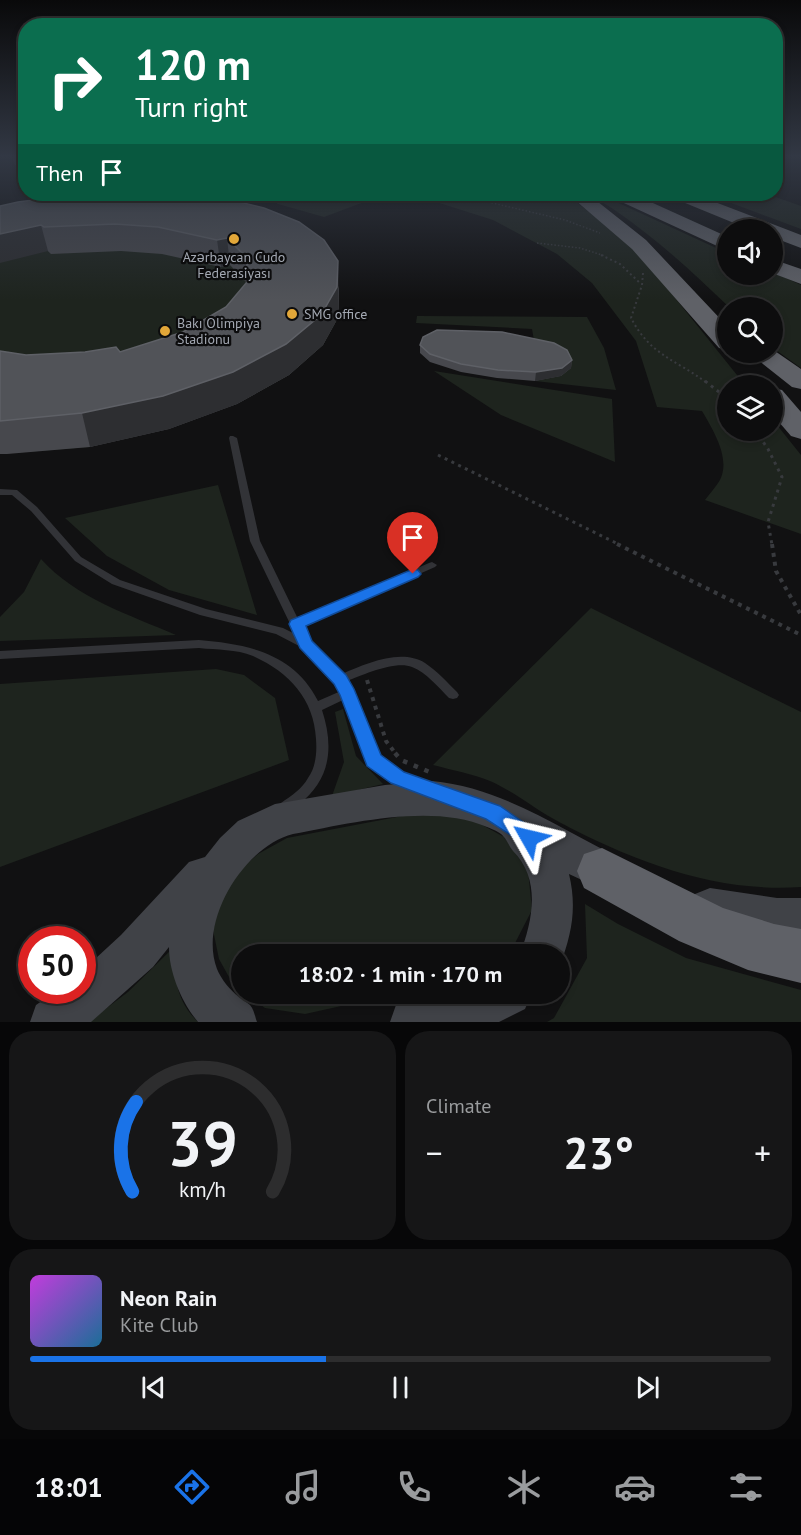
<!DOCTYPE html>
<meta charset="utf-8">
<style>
body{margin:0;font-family:"PT Sans",sans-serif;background:#161617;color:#f1f3f6;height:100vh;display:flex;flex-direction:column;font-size:22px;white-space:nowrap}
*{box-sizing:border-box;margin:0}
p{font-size:20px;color:#9a9c9e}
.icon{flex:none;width:33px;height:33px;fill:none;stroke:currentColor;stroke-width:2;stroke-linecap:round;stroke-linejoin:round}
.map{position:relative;height:1022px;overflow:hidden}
.side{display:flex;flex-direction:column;gap:9px;padding:9px;background:#070708;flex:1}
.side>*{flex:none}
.banner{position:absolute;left:18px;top:18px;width:765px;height:183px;border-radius:24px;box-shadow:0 3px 9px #0003,0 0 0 2px #2d2d2e;background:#0b6e4f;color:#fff;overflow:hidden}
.buttons{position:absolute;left:717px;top:219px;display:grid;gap:12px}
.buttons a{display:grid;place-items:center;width:66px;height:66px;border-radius:50%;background:#0d0d0e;box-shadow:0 3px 9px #0003,0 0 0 2px #2d2d2e;font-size:30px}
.speed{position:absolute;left:18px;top:926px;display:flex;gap:12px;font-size:30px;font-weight:700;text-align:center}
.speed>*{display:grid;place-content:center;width:78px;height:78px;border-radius:50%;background:#0d0d0e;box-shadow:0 3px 9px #0003,0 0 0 2px #2d2d2e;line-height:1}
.speed .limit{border:9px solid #d22;background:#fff;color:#111}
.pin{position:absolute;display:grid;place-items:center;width:51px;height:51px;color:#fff;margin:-62px -26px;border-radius:50% 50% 50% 0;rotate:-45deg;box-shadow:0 0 6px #0007}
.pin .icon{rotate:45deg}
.me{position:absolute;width:66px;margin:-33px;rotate:307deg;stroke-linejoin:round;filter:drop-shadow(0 0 4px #0008)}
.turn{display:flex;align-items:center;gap:21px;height:126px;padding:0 18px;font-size:27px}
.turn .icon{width:78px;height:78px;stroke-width:2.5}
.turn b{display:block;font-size:42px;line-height:51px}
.then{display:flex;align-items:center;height:57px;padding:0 18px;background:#0003;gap:12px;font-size:22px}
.big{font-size:45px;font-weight:700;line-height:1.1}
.side .card{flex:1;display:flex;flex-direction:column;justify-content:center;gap:9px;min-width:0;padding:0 21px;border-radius:24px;background:#161617}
.side .dial{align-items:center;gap:0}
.dial svg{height:156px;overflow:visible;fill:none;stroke:#2d2d2e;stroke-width:7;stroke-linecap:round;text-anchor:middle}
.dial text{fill:#f1f3f6;stroke:none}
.song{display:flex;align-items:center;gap:18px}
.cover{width:72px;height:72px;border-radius:9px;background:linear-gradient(135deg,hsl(290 70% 55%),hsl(200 70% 35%))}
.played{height:6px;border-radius:3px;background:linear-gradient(90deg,#1a73e8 40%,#2d2d2e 40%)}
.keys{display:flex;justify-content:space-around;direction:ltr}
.heat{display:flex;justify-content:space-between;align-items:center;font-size:33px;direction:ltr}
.side .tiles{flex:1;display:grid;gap:9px;grid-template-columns:1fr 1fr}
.card:last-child{grid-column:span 2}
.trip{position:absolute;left:231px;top:944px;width:339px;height:60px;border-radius:30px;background:#0d0d0e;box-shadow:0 3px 9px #0003,0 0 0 2px #2d2d2e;font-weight:700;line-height:60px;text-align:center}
.menu{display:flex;height:96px;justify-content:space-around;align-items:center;background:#050506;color:#9a9c9e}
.menu .icon{width:42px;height:42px}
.menu .current{color:#1a73e8}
.menu b{font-size:27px;color:#f1f3f6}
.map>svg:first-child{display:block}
.green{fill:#1e241e}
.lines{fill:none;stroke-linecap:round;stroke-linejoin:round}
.path-far4{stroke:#383a3e;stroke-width:1.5;stroke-dasharray:1.5 2;stroke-linecap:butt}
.path-far3{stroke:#383a3e;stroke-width:2;stroke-dasharray:2 3;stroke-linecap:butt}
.path-far2{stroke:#383a3e;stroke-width:3;stroke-dasharray:3 4.5;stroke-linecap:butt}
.path-far1{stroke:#383a3e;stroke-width:4;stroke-dasharray:4 5;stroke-linecap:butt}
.path{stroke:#383a3e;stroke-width:4.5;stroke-dasharray:4.5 7;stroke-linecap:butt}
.service{fill:#323337;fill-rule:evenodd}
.secondary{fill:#404247;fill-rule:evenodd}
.motorway{fill:#5f6167;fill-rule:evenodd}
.wall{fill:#47484d}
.shaded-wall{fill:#2d2e31}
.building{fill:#515358;stroke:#5e6066;stroke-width:1.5}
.route{fill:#1a73e8;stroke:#114b97;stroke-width:1.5}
.poi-dot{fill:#e2a739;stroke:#0c0c0d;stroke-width:2}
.labels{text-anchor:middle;stroke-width:4.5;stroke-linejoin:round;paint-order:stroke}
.far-poi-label{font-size:14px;fill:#a3a8b2;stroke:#0c0c0d;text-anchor:start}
</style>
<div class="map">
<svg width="801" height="1022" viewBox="0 0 801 1022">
<rect width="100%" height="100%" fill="#111112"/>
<!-- green -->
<path class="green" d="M265,194H376L383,195L324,217L278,204Z
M411,194H566L635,248L745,385L728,386V430H772L773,420L801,455V534L705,500C710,493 716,487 720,480C731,458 713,430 702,411L657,407L636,341L592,283L557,254L493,220Z
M589,194H599L727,253L728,274H772L773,272L801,285V368L773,348L772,308L729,307C685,265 642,225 589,194Z
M707,194H767L801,206V229Z
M0,233L325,267L339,289V316L323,345L289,375L237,404L90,447L0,454Z
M417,316L587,317L604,348L616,390L535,381L561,376L535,346L532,329L416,323Z
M434,371L612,399L615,462L501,415Z
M218,485L257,615L169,590L107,556L65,518Z
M41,559C76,598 130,615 176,635L0,641V617L24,592Z
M591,608L801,712V887C717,893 635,862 561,823C537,811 515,792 490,781C473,774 452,770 433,765Z
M216,669L244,675L275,698L289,760L0,867V684Z
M343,709L356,756L383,784L332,796L344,762L335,712Z
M423,812L466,816L504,837L528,870L532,910L514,945L505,954H242L241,991L234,986L219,959L213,930L219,901L237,872L258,854L287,838Z
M585,904L618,924L686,958L801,990V1022H547L554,1018L587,958Z
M174,947C175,978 175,999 198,1022H88L128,992Z
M244,993H400L305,1014L265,1008Z"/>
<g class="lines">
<!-- path-far4 -->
<path class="path-far4" d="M454,194L565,220L600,233
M537,243L580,248L605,256"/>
<!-- path-far3 -->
<path class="path-far3" d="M601,255L620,264L641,284
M643,273L642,285L631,318C651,356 675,359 707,383"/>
<!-- path-far2 -->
<path class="path-far2" d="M705,381L728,399
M755,430L768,449L782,477L768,522L772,545
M438,455L620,545"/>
<!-- path-far1 -->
<path class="path-far1" d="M617,544L801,635
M772,544L776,571L801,615
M367,680L386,741L396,754"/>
<!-- path -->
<path class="path" d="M395,753L401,760L432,773"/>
<!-- service -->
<path class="service" d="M12,157H16L19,165H15Z
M230,436H233L237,438L260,541L298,619L429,563L432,562L437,565L435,567L302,626L309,642L342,674C366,664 400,648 425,663C437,671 447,682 457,692L459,695L457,698L453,699L449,698C438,687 427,673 412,667C396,660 362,675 347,681L354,693L379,757L401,773L426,782L428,786L426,790L422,791L393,781L370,764L345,699L322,710C334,747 331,780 298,805C292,810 289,814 281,811L280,807L281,803C291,796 302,789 308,778C316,767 317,752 316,739C314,699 289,672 253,656C236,649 217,650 199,648L0,659V651L199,640C247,644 294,653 318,701L341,691L336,682L301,647L276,634L200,615L112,584L75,561L31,511L12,495H0V489L17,490L37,507L81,557L120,580L206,609L283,628L295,634L250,541L229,438Z"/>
<!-- secondary -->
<path class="secondary" d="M432,781C506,788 563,832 629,862L635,876L629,890L614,895L569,874C577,907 572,934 560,965V954H520C533,920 541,879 513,851C509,846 507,840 503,836C500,832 492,829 487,827C432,803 351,823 293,834C245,846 198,920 217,969C221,979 230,990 239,997C242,1000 247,1002 250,1005C254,1009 255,1017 257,1022H198C182,1003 169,973 169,947L153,967L91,1022H30L36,1005L58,990H82V971L121,935L189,862L205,857L220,838L238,821L275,804L385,785Z
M710,888L777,898H801V940C766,940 727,935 695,922L689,908L695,894Z
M437,993H532L525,1009L499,1022H390L396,1005Z"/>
<!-- motorway -->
<path class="motorway" d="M568,194H588L646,240L728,327V350L719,348L632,249Z
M610,194H633L728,237V251L613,198Z
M670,194H694L801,235V248L772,237V230H751L673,198Z
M772,259L801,269V284L772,273Z
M772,349L801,369V389L792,387L748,352H772Z
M772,388L782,390L801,412V439L791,436L772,414Z
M602,848L723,908L774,924L801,929V983L748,970L679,941L584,888L577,871L584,854Z"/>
</g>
<!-- wall -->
<path class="wall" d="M0,206L324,240L339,289V316L323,345L289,375L237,404L169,429L90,447L7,454H0V351L26,355L120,352L183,332L226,307L247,283L230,265L221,267L162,254L121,251L51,254Z
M420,345L572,360L571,368L561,376L535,381L497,378L461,372L430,362L420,353Z"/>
<!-- shaded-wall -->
<path class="shaded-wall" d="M41,225L48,251L0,263V234Z
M227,238L230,265L221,267L217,240Z
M338,261L339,316L323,345L289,375L237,404L169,429L90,447L82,413Z
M572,360L571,368L561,376L535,381L536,372Z"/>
<!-- building -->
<path class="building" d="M99,194H180L223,198L264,208L299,222L324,240L338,261L337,287L321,315L286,344L233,372L163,396L82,413L0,421V351L26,355L85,352L116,347L120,352L183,332L226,307L247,282V258L227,238L217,240L158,227L115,224L44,227L41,225L0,234V206L18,202L72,195Z
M437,330L502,332L554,343L567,350L572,360L562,368L536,372L498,370L461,364L430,354L420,345L423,337Z"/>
<!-- sky -->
<linearGradient id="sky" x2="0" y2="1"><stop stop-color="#09090a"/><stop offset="0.52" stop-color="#323844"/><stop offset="1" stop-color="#323844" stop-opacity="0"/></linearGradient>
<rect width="801" height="300" fill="url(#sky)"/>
<!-- route -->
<path class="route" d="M413,569L418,570L421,574L418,577L306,626L312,641L346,675L354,689L381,755L404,772L500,806L536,831L539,838L536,844L529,847L486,819L391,783L367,766L340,695L334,684L300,648L289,624L291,620Z"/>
<!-- markers -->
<g class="poi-dot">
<circle cx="234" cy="239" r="6"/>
<circle cx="292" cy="314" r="6"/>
<circle cx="165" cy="331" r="6"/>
</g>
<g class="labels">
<!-- far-poi labels -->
<g class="far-poi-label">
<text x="234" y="262" text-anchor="middle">Azərbaycan Cudo<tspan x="234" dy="16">Federasiyası</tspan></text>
<text x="304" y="319">SMG office</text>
<text x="177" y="328">Bakı Olimpiya<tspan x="177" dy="16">Stadionu</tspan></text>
</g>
</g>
</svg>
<div class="buttons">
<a><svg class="icon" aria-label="sound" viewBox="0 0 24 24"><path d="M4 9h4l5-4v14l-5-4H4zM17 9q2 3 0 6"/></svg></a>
<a><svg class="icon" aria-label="search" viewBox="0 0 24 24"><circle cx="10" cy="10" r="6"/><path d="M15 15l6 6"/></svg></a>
<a><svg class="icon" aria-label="layers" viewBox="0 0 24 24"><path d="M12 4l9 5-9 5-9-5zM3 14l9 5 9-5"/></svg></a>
</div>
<div class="speed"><div class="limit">50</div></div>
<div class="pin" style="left:413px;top:574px;background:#d93025"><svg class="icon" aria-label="arrive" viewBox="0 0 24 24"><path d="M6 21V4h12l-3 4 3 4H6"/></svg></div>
<svg class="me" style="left:529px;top:838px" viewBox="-20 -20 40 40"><path d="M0-17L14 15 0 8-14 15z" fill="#1a73e8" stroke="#fff" stroke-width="4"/></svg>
<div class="trip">18:02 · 1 min · 170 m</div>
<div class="banner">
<div class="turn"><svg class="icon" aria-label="right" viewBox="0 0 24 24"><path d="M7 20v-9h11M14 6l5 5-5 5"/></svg><div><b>120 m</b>Turn right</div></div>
<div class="then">Then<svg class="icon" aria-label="arrive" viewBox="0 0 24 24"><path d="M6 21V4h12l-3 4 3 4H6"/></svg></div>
</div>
</div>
<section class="side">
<div class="tiles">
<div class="card dial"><svg viewBox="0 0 100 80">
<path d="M14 69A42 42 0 1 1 86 69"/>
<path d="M14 69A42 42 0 0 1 16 23" stroke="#1a73e8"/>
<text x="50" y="56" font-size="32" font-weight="700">39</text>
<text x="50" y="72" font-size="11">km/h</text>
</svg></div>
<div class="card"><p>Climate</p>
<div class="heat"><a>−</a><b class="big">23°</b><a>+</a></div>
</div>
<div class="card">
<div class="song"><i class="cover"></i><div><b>Neon Rain</b><p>Kite Club</p></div></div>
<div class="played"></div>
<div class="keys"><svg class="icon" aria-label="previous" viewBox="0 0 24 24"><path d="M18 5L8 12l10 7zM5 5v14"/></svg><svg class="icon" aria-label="pause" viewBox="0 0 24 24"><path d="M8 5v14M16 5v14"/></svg><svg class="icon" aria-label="next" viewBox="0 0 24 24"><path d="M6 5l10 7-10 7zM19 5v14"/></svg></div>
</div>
</div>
</section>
<nav class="menu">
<b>18:01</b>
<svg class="icon current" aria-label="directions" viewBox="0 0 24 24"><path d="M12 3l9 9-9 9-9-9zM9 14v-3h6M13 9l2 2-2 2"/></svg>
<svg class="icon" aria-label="music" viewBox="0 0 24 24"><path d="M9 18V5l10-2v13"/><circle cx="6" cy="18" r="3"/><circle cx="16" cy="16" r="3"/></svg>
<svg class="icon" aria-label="phone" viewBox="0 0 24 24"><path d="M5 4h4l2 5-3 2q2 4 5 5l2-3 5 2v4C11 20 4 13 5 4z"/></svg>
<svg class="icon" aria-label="climate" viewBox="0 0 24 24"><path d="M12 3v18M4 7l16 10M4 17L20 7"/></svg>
<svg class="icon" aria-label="car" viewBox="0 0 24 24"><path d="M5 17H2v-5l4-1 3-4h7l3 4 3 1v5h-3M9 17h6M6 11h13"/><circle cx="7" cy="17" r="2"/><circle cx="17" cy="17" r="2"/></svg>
<svg class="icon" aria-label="filters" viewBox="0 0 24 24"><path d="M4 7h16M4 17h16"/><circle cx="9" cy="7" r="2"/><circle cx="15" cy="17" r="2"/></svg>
</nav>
